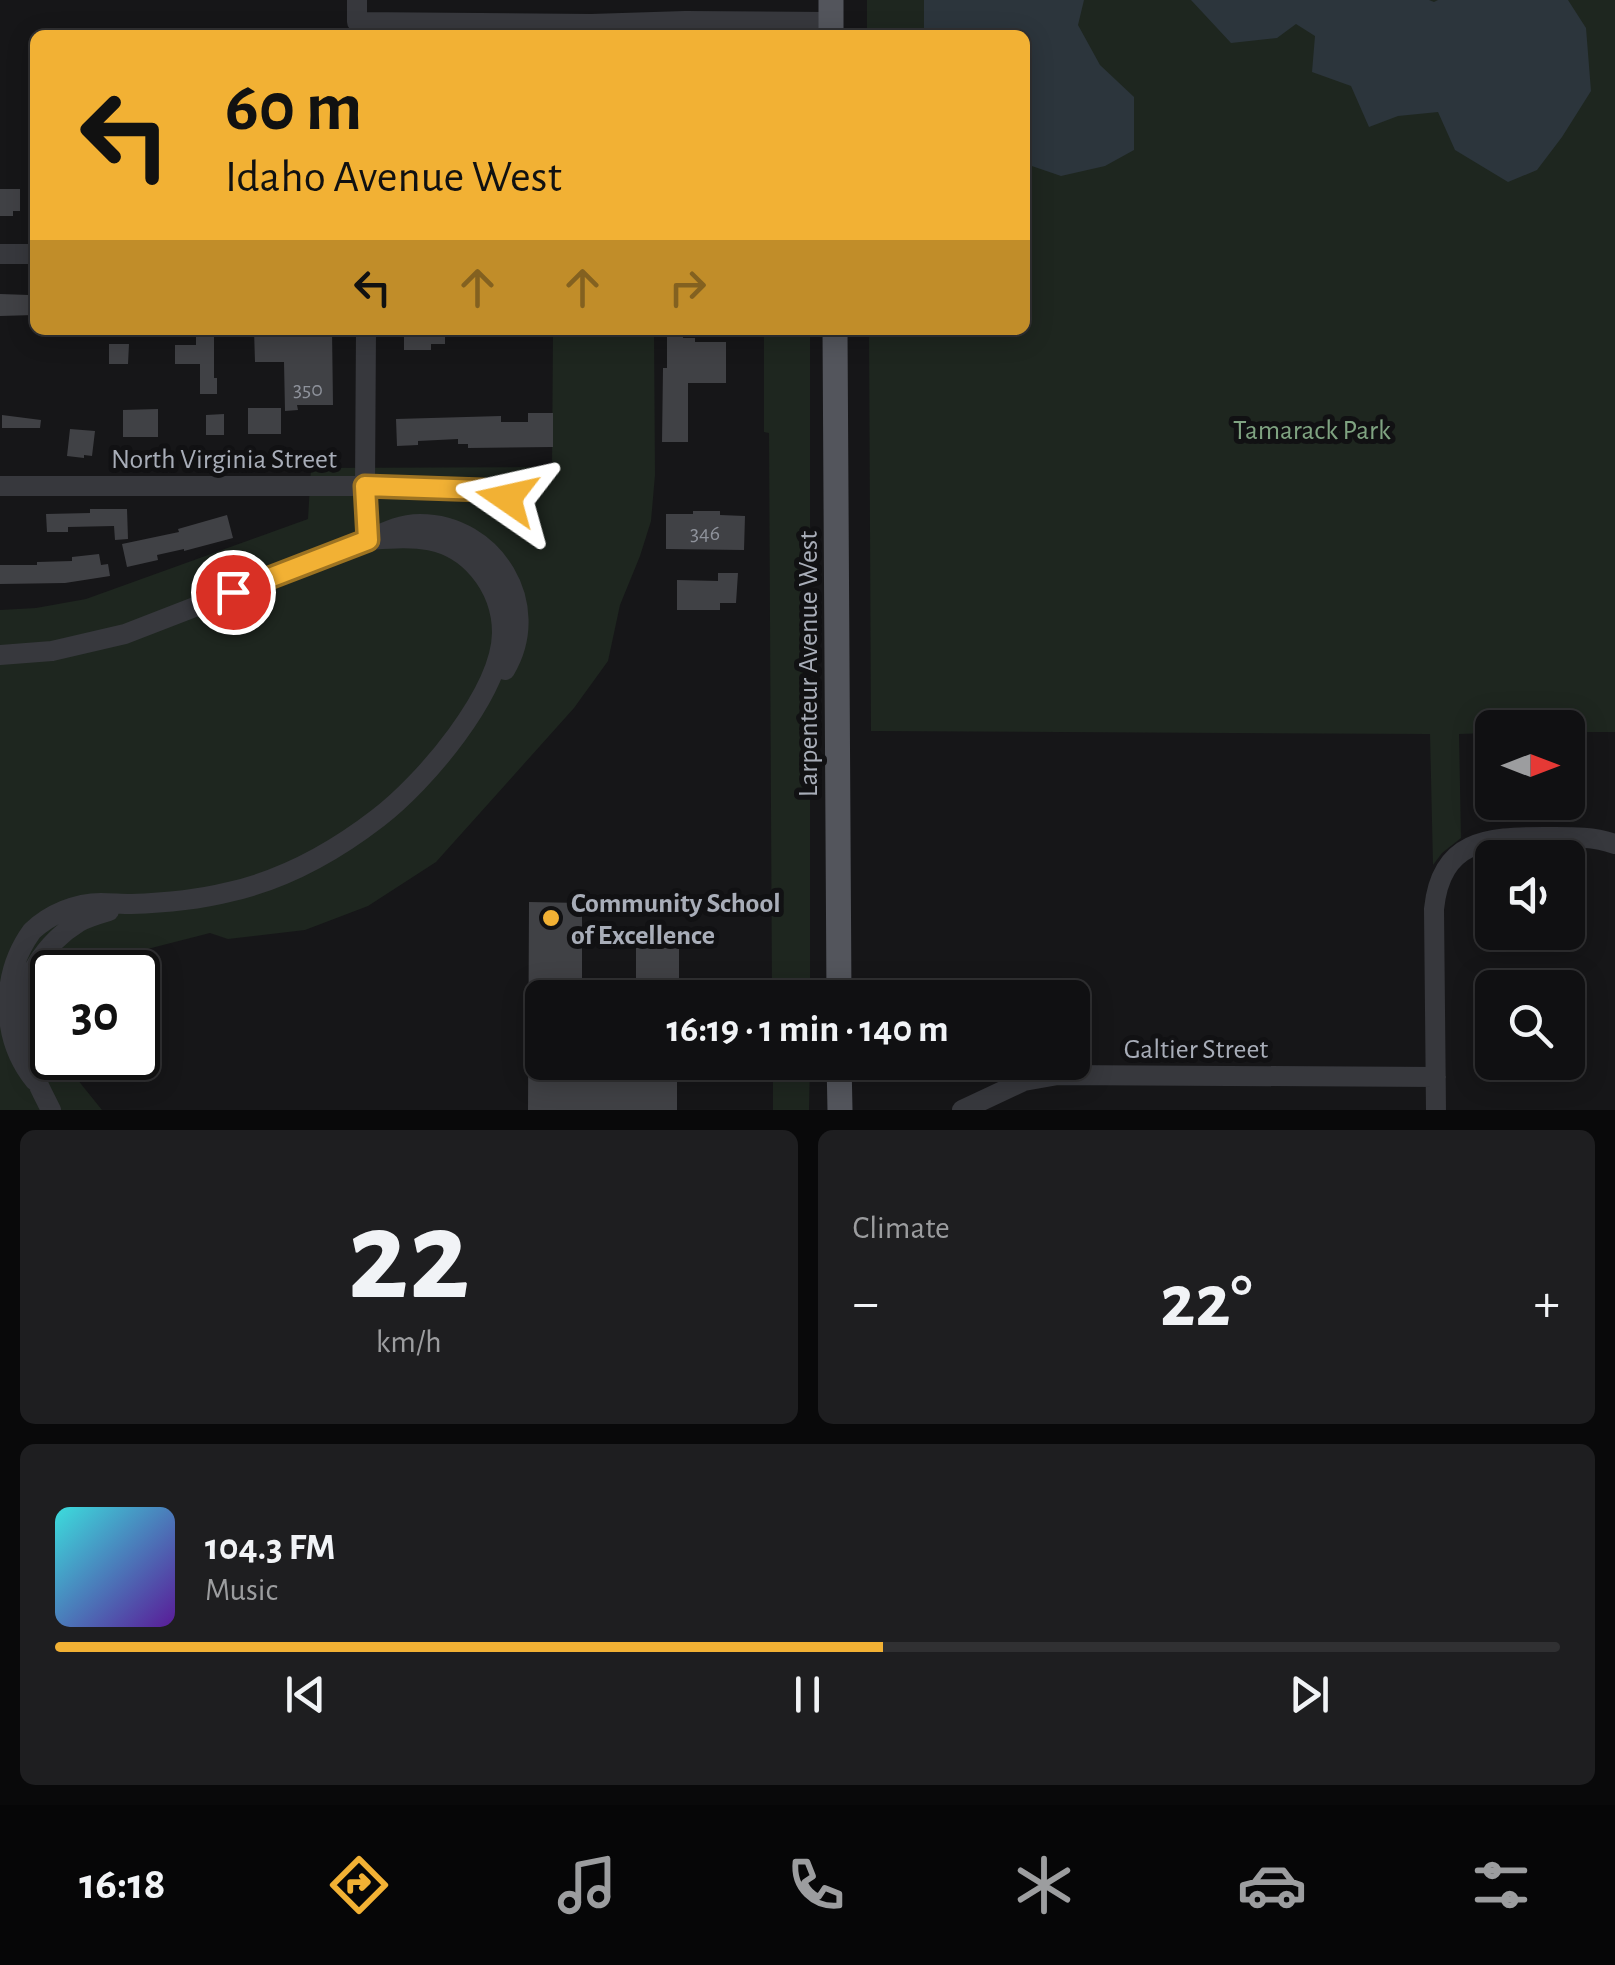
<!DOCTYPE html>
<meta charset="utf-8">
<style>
body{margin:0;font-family:"Alegreya Sans",sans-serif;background:#1e1e20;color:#f1f3f6;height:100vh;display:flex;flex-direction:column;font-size:38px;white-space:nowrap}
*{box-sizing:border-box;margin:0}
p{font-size:32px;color:#9c9d9f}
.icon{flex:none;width:55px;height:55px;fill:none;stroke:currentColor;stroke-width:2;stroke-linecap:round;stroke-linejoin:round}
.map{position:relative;height:1110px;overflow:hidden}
.details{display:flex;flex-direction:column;gap:20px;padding:20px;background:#09090a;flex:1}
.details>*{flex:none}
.hud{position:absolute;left:30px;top:30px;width:1000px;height:305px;border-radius:15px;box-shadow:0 5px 25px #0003,0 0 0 2px #303032;background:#f2b134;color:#111;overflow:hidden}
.needle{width:65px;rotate:90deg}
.tools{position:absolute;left:1475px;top:710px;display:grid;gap:20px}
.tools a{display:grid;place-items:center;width:110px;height:110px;border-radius:15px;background:#101012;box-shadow:0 5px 25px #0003,0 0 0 2px #303032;font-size:50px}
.speed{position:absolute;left:30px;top:950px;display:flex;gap:20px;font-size:50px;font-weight:700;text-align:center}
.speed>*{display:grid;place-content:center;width:130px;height:130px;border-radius:50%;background:#101012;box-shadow:0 5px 25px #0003,0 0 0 2px #303032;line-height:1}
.speed .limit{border:5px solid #111;border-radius:15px;background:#fff;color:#111}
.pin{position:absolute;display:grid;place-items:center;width:85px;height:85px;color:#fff;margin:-42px;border:5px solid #fff;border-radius:50%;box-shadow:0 2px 10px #0007}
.me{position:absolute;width:110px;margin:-55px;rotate:281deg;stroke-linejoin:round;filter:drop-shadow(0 0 8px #0008)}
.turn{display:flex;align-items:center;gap:35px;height:210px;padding:0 30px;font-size:45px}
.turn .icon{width:130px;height:130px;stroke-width:2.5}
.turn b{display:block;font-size:70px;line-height:85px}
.lanes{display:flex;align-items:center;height:95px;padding:0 30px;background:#0003;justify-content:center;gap:50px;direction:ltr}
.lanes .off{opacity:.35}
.big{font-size:75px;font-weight:700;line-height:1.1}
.details .tile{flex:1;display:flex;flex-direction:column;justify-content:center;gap:15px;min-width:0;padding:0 35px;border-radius:15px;background:#1e1e20}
.details .dial{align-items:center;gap:0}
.dial b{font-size:130px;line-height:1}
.song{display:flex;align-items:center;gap:30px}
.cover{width:120px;height:120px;border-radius:15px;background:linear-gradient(135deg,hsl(180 70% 55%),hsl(270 70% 35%))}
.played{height:10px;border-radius:5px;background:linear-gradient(90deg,#f2b134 55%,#303032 55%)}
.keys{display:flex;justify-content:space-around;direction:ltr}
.heat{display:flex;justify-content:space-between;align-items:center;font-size:55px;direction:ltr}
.details .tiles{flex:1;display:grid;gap:20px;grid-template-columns:1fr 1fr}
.tile:last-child{grid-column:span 2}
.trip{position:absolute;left:525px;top:980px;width:565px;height:100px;border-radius:15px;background:#101012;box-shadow:0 5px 25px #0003,0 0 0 2px #303032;font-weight:700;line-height:100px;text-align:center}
.tabs{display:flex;height:160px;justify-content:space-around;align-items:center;background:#060607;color:#9c9d9f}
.tabs .icon{width:70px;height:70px}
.tabs .current{color:#f2b134}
.tabs b{font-size:45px;color:#f1f3f6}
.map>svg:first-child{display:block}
.green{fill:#1e261f}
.water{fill:#2c353c}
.building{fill:#404145}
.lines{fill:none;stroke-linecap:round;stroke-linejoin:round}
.minor{stroke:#37383d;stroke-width:20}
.major{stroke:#53555c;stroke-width:25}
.route-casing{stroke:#9d7322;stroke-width:25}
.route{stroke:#f2b134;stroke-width:18}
.poi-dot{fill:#f2b134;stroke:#111113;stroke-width:4}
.labels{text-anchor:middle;stroke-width:10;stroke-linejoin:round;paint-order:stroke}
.number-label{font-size:22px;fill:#8e929b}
.park-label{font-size:28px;fill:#7fa381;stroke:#111113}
.street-label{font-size:28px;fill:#a8adb8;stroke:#111113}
.poi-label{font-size:28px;font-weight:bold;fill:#a8adb8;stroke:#111113;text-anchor:start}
</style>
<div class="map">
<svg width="1615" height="1110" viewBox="0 0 1615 1110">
<rect width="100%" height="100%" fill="#161618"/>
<!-- green -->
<path class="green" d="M867,0H1615V732H1568V728H1492V733L1459,734L1461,838L1442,853L1433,865L1430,734L871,731L869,330H1025V35H867Z
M553,330H654L655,475L651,521L640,556L620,605L608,661L574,708L436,862L368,906L305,930L228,939L210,933L81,966L73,972H52V1058H69L77,1079L102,1110H0V610L36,608L86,599L308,519L311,468L552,467Z
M764,330H810V997H772L769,433L764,432Z
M773,1063H810L809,1110H773Z"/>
<!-- water -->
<path class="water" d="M924,0H1084L1078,25L1100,65L1134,97V150L1105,166L1061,176L1026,164L1030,135L1025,131V35H924Z
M1191,0H1429L1434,2L1438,0H1568L1586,28L1591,91L1562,137L1537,170L1508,182L1455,150L1438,112L1398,116L1369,127L1351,86L1312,72L1315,36L1296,24L1277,38L1231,43Z"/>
<!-- building -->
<path class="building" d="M0,189H20V211H13V216H0Z
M0,294L29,295V302H35V315L0,316Z
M254,330H332L333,405H297L298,410L285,411L284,362H255Z
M404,330H445V344H431V350H404Z
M667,330H683V338H695V342H726V383H688V442H662L663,368H667Z
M196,334H214V378H217V394H200V364H175V345H196Z
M109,344H129L128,364H109Z
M248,408H281V434H248Z
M158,409V437H123V410Z
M528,413H553V447L468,448V444H458V439L418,441V445L397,446L396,419L501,416V422H528Z
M224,414V435H206V415Z
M2,415L41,420L40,428H2Z
M70,429L95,431L92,456L84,455V458L67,456Z
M90,509H127L128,539L115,540L114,526L68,527V532H47L46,514L90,513Z
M693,511H720V515L745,516L744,550L666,549V514H693Z
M227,515L233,538L184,551V549L157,555L158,560L127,567L122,544L179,532L178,529Z
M99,554L101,565L108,564L110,576L65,583L0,584V565H37V562L72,561V557Z
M718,573H738L736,603H720V610H677V580L718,581Z
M529,902L582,903V998H542V1062H697L691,1081H677V1110H528Z
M636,946L679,947V998H636Z"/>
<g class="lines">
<!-- minor -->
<path class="minor" d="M357,0V22L591,24L685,21L830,22
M0,254H35
M366,330L365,486L368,540
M0,486H365L483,489L507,498
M0,655L52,651L125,634L368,540C385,532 400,524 420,524C494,524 544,605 505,670
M35,1081C0,1038 0,975 32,931C50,914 76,903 101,903C111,903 121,904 131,904C164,903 197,900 229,892C283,880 334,852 378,818C424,783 501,693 502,633C502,610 494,588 479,570C448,533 411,537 368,540
M51,1110C37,1083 21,1052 21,1020C21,979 45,943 79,922C88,917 99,914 109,911
M962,1110L1024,1081L1058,1075L1436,1077
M1436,1110L1434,909C1441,840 1487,837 1544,837C1569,837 1592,836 1615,844"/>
<!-- major -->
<path class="major" d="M831,35V0
M835,330L839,998
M839,1062L840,1110"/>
</g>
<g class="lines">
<!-- route casing -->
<g class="route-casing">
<path id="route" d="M233,592L368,540L365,486L483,490L507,498"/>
</g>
<!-- route -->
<use href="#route" class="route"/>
</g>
<!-- markers -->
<circle class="poi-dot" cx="551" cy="918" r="10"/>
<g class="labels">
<!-- number labels -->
<g class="number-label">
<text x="308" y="396">350</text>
<text x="705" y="540">346</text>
</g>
<!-- park labels -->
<g class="park-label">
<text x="1312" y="439">Tamarack Park</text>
</g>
<!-- street labels -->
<g class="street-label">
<text x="224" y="468">North Virginia Street</text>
<text transform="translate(807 664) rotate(-90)" y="10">Larpenteur Avenue West</text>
<text x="1196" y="1058">Galtier Street</text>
</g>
<!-- poi labels -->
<g class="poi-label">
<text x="571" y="912">Community School<tspan x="571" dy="32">of Excellence</tspan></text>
</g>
</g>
</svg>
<div class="tools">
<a><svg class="needle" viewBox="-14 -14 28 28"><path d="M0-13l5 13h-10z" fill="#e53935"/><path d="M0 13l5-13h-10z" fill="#9c9d9f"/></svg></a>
<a><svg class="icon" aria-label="sound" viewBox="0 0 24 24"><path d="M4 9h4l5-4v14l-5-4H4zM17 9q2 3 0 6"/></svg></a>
<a><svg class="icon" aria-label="search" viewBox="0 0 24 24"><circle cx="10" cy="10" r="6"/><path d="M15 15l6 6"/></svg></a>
</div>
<div class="speed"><div class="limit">30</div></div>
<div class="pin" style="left:233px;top:592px;background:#d93025"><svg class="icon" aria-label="arrive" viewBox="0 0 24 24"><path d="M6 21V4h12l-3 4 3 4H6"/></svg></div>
<svg class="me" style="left:507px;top:498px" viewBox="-20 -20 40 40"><path d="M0-17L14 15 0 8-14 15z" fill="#f2b134" stroke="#fff" stroke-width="4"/></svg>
<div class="trip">16:19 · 1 min · 140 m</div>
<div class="hud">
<div class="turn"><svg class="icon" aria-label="left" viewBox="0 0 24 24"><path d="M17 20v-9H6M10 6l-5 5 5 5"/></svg><div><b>60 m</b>Idaho Avenue West</div></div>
<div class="lanes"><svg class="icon" aria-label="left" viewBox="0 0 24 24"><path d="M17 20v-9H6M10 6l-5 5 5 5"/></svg><svg class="icon off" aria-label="ahead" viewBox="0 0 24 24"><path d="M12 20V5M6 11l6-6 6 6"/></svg><svg class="icon off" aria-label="ahead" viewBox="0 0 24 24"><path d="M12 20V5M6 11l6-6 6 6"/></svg><svg class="icon off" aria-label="right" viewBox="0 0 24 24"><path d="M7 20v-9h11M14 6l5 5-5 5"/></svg></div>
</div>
</div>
<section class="details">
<div class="tiles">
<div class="tile dial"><b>22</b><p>km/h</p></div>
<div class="tile"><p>Climate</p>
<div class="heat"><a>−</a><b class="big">22°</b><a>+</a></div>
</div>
<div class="tile">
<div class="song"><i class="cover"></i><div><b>104.3 FM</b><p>Music</p></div></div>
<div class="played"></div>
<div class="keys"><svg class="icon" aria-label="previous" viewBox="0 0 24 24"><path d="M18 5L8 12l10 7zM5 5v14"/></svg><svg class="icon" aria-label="pause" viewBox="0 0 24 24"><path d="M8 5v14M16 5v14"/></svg><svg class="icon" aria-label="next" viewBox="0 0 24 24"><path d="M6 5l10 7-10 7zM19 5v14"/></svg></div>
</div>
</div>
</section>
<nav class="tabs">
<b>16:18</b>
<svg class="icon current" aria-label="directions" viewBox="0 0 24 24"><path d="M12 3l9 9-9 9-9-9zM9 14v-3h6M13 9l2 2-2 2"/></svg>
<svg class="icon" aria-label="music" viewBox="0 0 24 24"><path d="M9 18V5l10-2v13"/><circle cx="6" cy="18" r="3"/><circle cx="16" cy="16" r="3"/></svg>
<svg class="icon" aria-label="phone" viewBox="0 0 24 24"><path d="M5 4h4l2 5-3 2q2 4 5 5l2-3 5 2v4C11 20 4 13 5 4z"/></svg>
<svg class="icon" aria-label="climate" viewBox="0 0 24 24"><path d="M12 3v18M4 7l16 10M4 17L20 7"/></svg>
<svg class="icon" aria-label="car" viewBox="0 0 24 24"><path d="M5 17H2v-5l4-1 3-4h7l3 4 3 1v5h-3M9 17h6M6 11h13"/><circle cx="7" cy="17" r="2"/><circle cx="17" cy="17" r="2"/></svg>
<svg class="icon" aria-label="filters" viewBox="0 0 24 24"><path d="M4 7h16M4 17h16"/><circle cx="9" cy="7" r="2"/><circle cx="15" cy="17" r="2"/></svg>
</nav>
